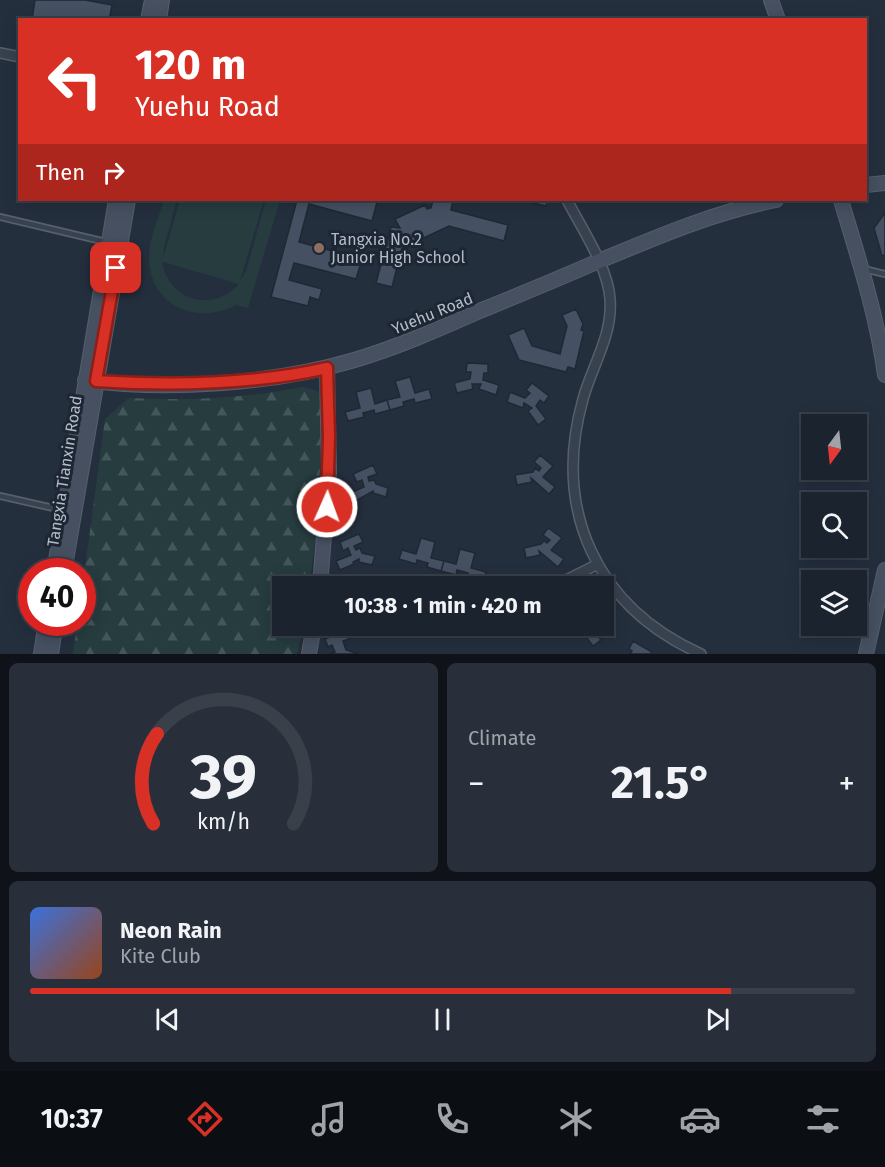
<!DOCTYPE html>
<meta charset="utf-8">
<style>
body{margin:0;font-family:"Fira Sans",sans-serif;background:#282f3a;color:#f1f3f6;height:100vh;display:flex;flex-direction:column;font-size:22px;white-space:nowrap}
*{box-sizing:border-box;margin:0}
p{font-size:20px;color:#a0a4aa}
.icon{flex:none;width:33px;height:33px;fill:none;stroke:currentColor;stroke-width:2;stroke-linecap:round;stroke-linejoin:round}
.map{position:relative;height:654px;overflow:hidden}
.side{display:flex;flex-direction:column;gap:9px;padding:9px;background:#0f1319;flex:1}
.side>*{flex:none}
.top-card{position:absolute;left:18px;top:18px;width:849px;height:183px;border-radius:0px;box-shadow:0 3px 15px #0003,0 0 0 2px #39404a;background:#d93025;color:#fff;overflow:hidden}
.needle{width:39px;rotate:195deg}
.fabs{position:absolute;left:801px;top:414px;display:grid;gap:12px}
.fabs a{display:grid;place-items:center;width:66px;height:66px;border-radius:0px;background:#1b232e;box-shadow:0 3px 15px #0003,0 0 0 2px #39404a;font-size:30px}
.speed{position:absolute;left:18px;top:558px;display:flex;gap:12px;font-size:30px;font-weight:700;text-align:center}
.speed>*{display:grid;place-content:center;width:78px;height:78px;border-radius:50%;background:#1b232e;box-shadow:0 3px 15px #0003,0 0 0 2px #39404a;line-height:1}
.speed .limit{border:9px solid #d22;background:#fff;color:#111}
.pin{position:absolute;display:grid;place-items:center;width:51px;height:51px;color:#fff;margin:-26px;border-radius:12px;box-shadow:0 3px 9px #0006}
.me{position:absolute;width:66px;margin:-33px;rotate:2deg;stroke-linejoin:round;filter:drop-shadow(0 0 4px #0008)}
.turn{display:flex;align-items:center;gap:21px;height:126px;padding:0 18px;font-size:27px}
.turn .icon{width:78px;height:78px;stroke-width:2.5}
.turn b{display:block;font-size:42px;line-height:51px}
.then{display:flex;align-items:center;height:57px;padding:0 18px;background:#0003;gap:12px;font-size:22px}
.big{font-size:45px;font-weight:700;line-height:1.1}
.side .widget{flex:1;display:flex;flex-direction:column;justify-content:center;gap:9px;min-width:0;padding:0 21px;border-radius:9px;background:#282f3a}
.side .dial{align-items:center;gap:0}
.dial svg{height:156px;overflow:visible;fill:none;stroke:#39404a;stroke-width:7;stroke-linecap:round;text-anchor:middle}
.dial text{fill:#f1f3f6;stroke:none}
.song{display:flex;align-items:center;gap:18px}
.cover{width:72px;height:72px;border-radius:9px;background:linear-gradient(135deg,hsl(220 70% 55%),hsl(20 70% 35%))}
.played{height:6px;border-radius:3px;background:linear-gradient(90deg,#d93025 85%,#39404a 85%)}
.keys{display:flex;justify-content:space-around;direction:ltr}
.heat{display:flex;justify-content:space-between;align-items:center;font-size:33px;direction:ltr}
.side .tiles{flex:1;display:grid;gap:9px;grid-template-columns:1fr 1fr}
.widget:last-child{grid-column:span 2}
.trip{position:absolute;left:272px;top:576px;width:342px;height:60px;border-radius:0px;background:#1b232e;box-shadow:0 3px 15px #0003,0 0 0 2px #39404a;font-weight:700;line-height:60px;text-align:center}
.dock{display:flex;height:96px;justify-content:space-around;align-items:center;background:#0b0e12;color:#a0a4aa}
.dock .icon{width:42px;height:42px}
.dock .active{color:#d93025}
.dock b{font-size:27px;color:#f1f3f6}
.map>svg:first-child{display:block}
.forest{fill:url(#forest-firs)}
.pitch{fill:#263c3f;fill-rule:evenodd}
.building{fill:#455162;stroke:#1f2835;stroke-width:1.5}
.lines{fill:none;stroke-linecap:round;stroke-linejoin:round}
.lane-casing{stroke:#565f6c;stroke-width:8}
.street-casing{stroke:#565f6c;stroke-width:12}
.secondary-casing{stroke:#565f6c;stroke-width:16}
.lane{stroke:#38414e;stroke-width:4.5}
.street{stroke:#38414e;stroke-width:9}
.secondary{stroke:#465061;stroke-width:14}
.route-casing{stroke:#8d1f18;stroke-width:15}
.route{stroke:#d93025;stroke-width:10}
.education-dot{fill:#8d6e63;stroke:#1d2633;stroke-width:2}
.labels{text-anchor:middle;stroke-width:6;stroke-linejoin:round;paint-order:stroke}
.poi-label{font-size:16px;fill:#b4bcc9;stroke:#1d2633;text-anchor:start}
.street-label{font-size:16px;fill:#b4bcc9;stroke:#1d2633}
</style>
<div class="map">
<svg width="885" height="654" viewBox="0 0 885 654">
<defs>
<pattern id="forest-firs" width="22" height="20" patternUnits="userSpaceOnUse" patternTransform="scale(1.5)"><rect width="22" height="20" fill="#263c3f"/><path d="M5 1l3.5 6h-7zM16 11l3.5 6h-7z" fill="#435659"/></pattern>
</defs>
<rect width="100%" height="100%" fill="#242f3e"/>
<!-- forest -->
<path class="forest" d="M302,387L320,392C322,457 319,522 309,586H282V626H303L297,654H73L77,623L82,622L83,583L105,419L129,398C188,401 245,398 302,387Z"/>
<!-- pitch -->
<path class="pitch" d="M164,200H177L164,247L163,258L180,200H264L240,281L246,271L266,200H280L248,308L236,305C199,325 153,308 149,262C148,242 158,219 164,200ZM162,262H163L239,284C213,314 168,300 162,262Z"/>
<!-- building -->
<path class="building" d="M35,0H85L112,5L110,16L114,17L113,20L32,19Z
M297,200H369L377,202L372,221L309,204L299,242L362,259L356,279L294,263L289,280L322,289L319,300L310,297L308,306L271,297Z
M433,200H453L451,210L508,225L504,241L449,226L402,248L392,287L376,283L391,227L400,228L395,219L425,205L427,209L431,208Z
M522,200H547L546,206Z
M885,213V255L882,256L874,228Z
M576,309L583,324L581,330L584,331L575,369L568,367L566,372L519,360L508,335L524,328L532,346L560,354L567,326L562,315Z
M467,363L488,364V373H484L483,380L499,385L496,395L479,389L481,384H472L473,389L457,393L454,383L470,379L471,372H466Z
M410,377L415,393L429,389L432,399L415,403L414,399L403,402L404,406L390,410L387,400L400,397L395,381Z
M532,383L549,396L544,403L540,400L536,406L546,419L538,425L528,411L532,408L524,403L523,408L507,402L510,392L525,398L530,393L526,390Z
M371,388L375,404L387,400L390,410L375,414L374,410L363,413L364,417L348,421L345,412L360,408L356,392Z
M540,455L553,466L543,477L555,487L549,494L531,478L532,482L517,485L515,475L533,472L535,468L539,471L541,468L534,462Z
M373,465L377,474L368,477L369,481L374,480L376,484L388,488L386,497L373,493V491L354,502L350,493L364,487L362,480L357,482L353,474Z
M548,528L562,538L551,550L564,559L558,567L539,551L540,555L526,558L524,548L541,544L544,541L547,543L550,540L543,535Z
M359,534L363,542L354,546L356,550L360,548L362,553L375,556L372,565L359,562V559L353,562L354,564L340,570L336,561L351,555L348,548L343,551L340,542Z
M421,538L435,542L431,558L444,561L441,571L427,567L428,563L417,560L416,564L399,559L402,550L416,554Z
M460,549L475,553L471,568L486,572L483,582L467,578L468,573L457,570L456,575L441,571L444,561L456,564Z
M582,626H593L591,627L601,640L593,646L583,633L587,629Z
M345,631L349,639L343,641L346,650L359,654H329L335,652L332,645L328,647L325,639Z
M633,641L652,652L651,654H630L632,651L629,649Z"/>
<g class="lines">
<!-- lane casing -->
<g class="lane-casing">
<path id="lane" d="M0,217L106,242
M864,269L885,274
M0,496L62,510"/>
</g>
<!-- street casing -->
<g class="street-casing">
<path id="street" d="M0,53L20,57
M567,200C582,229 608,267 610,299C613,335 592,366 583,399C552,510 596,607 701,654
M554,586L598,564"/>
</g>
<!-- secondary casing -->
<g class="secondary-casing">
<path id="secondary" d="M771,0L778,20
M148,20L152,0
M159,20L162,0
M866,185L885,183
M841,200C858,257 877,315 885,375
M85,380C166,391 272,384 351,361C396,348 439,329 482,310C519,295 555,280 592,264C652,239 711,213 776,200
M54,572L116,200
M64,572L128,200
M320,586L329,472L327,368
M41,654L46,622
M51,654L56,622
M309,654L314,626
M866,654L885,570"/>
</g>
<!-- lane -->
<use href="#lane" class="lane"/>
<!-- street -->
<use href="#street" class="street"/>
<!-- secondary -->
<use href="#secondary" class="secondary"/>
</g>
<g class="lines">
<!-- route casing -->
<g class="route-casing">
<path id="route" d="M116,268L96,381C173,386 251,385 327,368L329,437L327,507"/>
</g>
<!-- route -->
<use href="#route" class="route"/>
</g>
<!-- markers -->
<circle class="education-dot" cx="319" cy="248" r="6"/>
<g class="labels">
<!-- poi labels -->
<g class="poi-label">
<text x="331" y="245">Tangxia No.2<tspan x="331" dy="18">Junior High School</tspan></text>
</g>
<!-- street labels -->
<g class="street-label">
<text transform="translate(432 313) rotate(-22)" y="6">Yuehu Road</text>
<text transform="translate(64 471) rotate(-81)" y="6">Tangxia Tianxin Road</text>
</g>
</g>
</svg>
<div class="fabs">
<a><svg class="needle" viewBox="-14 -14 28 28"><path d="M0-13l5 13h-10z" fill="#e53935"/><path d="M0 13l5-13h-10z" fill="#a0a4aa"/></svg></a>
<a><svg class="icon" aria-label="search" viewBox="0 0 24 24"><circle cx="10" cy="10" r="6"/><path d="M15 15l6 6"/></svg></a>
<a><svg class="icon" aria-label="layers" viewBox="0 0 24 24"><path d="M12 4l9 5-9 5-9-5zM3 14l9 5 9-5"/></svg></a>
</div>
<div class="speed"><div class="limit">40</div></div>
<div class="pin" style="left:116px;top:268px;background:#d93025"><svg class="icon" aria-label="arrive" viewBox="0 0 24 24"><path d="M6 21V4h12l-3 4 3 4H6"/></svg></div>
<svg class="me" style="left:327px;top:507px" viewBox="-20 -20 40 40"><circle r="17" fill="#d93025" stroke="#fff" stroke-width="3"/><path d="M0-11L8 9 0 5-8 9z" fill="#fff"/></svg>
<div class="trip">10:38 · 1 min · 420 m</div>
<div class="top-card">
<div class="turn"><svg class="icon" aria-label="left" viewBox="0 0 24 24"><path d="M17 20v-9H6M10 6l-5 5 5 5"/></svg><div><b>120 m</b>Yuehu Road</div></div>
<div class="then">Then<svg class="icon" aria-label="right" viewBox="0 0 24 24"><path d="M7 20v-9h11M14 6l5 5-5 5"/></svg></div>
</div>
</div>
<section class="side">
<div class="tiles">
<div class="widget dial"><svg viewBox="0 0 100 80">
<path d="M14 69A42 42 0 1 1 86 69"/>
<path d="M14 69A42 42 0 0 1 16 23" stroke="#d93025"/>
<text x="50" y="56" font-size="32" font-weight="700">39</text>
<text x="50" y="72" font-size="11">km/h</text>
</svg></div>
<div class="widget"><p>Climate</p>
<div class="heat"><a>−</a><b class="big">21.5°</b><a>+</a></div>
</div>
<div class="widget">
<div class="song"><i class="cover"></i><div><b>Neon Rain</b><p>Kite Club</p></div></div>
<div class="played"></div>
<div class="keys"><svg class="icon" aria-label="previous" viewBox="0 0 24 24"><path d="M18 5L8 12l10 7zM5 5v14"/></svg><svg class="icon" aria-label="pause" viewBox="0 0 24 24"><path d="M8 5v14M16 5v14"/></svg><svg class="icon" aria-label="next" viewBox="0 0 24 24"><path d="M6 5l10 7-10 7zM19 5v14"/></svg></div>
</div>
</div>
</section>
<nav class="dock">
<b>10:37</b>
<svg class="icon active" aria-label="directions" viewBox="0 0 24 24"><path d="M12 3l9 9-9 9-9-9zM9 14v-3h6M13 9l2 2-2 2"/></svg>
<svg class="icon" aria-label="music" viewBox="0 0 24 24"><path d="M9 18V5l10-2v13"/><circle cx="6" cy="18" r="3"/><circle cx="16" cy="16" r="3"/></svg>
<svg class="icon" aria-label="phone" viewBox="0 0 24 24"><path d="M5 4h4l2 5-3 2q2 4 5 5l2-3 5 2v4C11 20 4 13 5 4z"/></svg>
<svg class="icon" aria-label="climate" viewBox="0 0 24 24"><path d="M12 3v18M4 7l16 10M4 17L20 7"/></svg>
<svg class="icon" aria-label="car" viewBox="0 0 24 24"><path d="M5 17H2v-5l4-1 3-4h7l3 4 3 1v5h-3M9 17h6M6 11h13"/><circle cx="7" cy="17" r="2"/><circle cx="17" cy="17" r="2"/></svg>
<svg class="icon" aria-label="filters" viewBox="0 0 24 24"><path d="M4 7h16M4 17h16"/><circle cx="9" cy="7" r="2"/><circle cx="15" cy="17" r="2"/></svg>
</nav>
